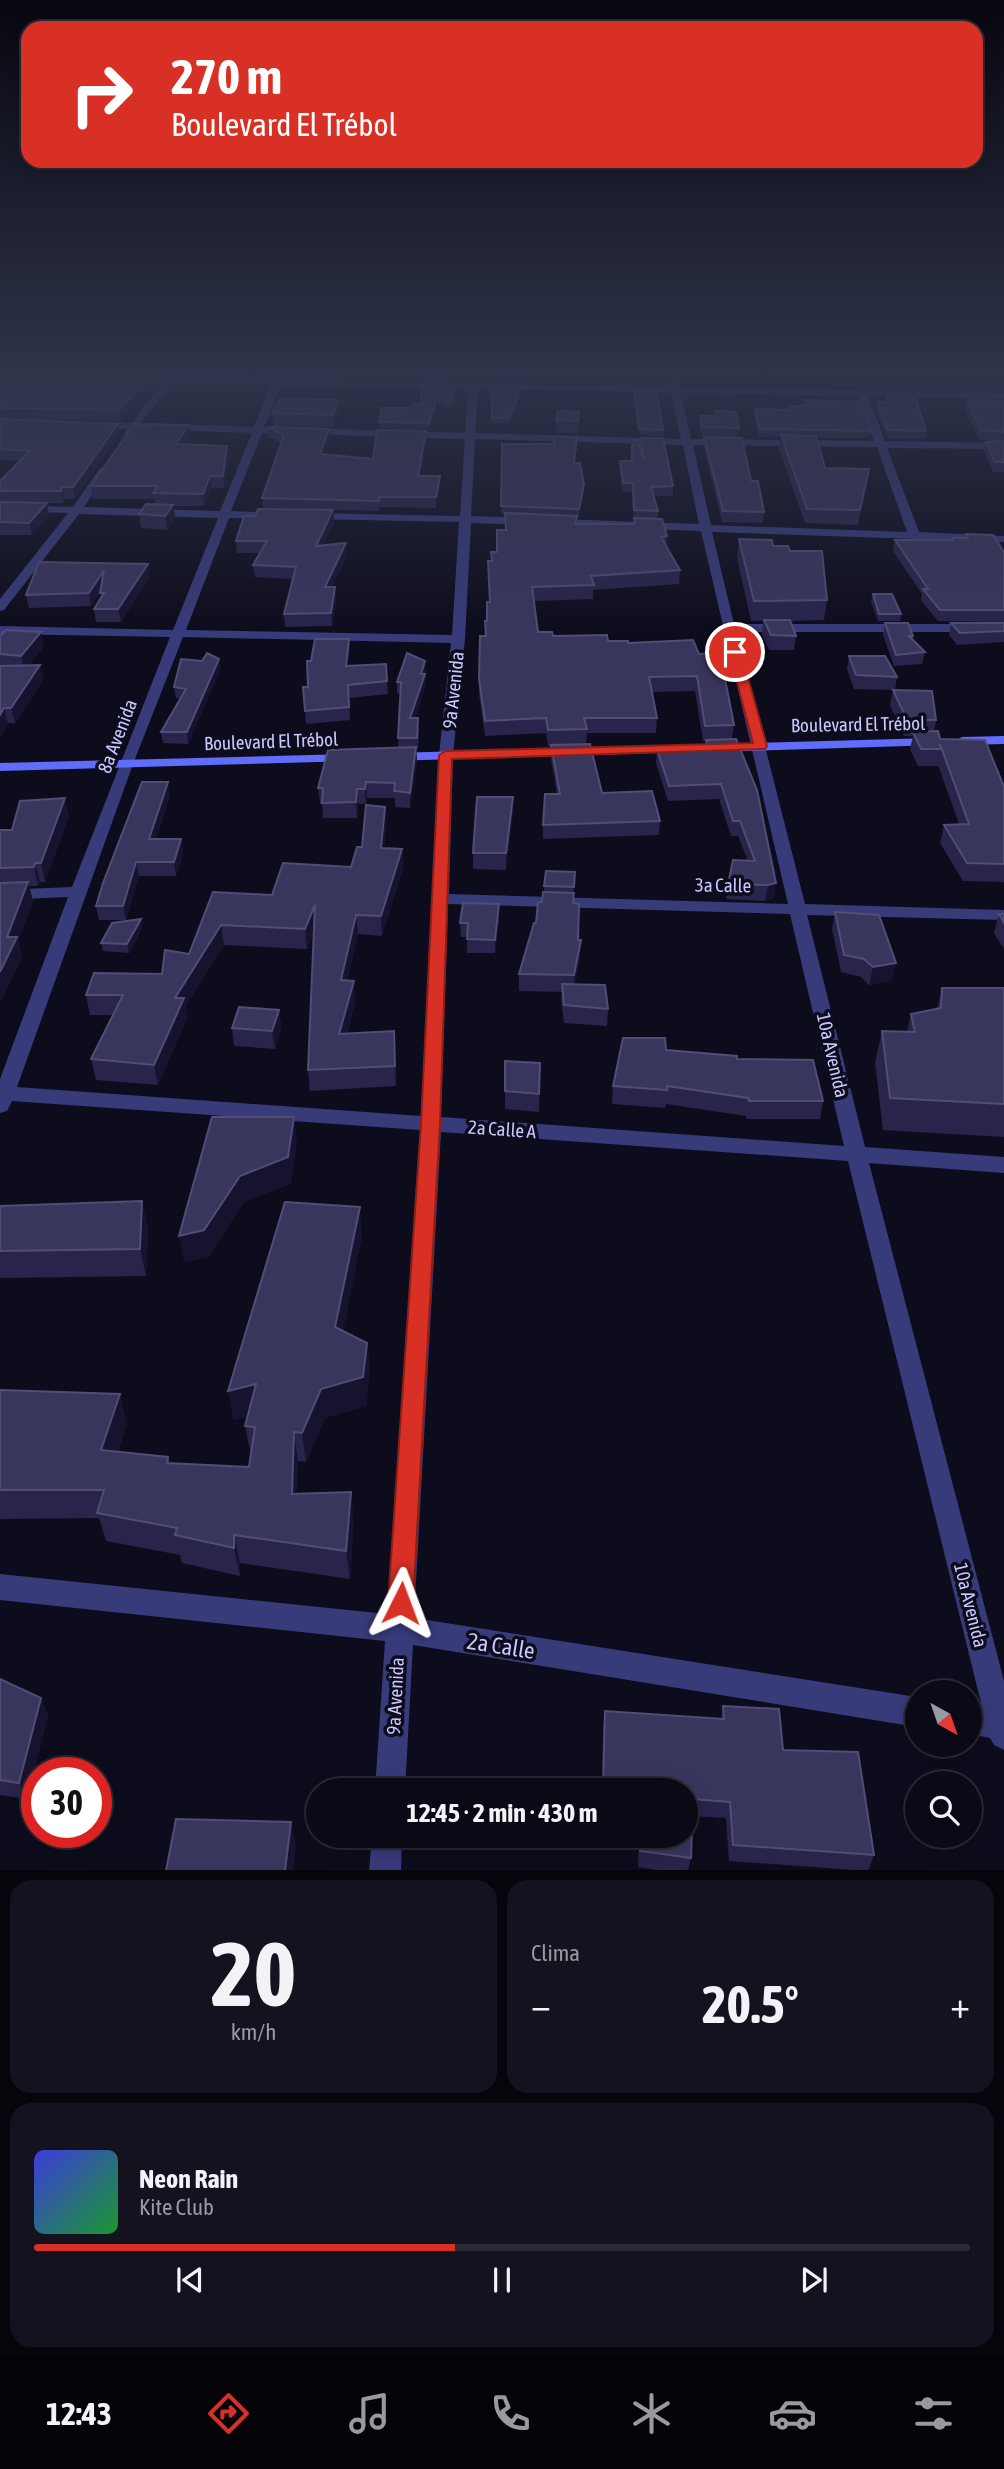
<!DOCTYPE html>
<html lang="es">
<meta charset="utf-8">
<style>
body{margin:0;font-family:"Asap Condensed",sans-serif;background:#13121e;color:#f1f3f6;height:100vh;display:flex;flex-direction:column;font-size:26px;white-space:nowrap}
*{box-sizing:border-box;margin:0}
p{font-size:23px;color:#999aa0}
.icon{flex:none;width:38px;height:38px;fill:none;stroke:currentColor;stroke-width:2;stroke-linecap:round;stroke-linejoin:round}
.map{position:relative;height:1870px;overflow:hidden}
.drawer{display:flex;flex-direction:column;gap:10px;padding:10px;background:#06050c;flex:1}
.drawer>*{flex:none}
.banner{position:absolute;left:21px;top:21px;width:962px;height:147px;border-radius:21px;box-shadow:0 4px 18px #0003,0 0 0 2px #2a2a34;background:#d93025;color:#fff;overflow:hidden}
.needle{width:46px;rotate:140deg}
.buttons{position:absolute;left:905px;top:1680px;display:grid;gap:14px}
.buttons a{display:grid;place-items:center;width:77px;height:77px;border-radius:50%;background:#0a0915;box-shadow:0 4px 18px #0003,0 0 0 2px #2a2a34;font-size:35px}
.speed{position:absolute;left:21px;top:1757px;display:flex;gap:14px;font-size:35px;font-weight:700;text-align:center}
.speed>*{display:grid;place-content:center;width:91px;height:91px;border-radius:50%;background:#0a0915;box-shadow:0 4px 18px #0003,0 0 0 2px #2a2a34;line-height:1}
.speed .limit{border:10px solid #d22;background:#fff;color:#111}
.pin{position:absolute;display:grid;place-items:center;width:60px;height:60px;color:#fff;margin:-30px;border:4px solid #fff;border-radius:50%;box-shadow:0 2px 7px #0007}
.me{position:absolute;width:77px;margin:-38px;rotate:3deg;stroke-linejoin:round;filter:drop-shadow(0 0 5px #0008)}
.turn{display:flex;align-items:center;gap:24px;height:147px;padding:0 35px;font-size:32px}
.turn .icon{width:91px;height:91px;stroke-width:2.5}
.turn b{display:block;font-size:49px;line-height:60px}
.big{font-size:52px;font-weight:700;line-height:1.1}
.drawer .widget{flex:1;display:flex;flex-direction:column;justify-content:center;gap:10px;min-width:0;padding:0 24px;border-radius:21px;background:#13121e}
.drawer .dial{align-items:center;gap:0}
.dial b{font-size:91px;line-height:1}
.song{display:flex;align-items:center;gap:21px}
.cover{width:84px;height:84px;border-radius:10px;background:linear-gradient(135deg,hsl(240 70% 55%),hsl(130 70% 35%))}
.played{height:7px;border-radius:4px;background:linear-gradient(90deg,#d93025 45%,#2a2a34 45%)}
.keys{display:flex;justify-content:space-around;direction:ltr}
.heat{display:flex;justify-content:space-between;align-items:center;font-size:38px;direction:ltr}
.drawer .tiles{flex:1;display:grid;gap:10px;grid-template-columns:1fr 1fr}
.widget:last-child{grid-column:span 2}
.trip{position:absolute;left:306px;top:1778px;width:392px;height:70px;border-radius:35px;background:#0a0915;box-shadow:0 4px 18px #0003,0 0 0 2px #2a2a34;font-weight:700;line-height:70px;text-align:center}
.tab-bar{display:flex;height:112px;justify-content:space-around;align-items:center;background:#040408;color:#999aa0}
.tab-bar .icon{width:49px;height:49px}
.tab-bar .active{color:#d93025}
.tab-bar b{font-size:32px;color:#f1f3f6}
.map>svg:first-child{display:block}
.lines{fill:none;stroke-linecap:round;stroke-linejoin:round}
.minor{fill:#383b7a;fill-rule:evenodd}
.tertiary{fill:#383b7a;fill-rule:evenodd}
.secondary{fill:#626cfb;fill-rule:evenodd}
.wall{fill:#28244a}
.shaded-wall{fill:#16132f}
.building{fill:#39365d;stroke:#504d76;stroke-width:2}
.route{fill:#d93025;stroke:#8d1f18;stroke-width:2}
.labels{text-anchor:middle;stroke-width:7;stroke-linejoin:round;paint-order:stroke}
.street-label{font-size:19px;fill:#c9c8fd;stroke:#0d0c1c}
.near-street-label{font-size:23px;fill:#c9c8fd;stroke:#0d0c1c}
</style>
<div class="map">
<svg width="1004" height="1871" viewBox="0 0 1004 1871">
<rect width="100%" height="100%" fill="#0d0c1c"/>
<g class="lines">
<!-- minor -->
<path class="minor" d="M171,372H180L141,423L254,427L272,382L277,379L282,382L264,427L465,433L468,387L473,384L478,387L475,433L681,439L666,372H675L691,439L874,441L857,394L862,391L867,394L885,441L1004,443V449L887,448L919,532L1004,536V542L712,532L734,624H1004V632H736L805,904L1004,910V920L807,915L865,1147L1004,1157V1173L869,1163L1004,1681V1750L994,1745L990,1738L970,1734V1706L982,1707L848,1161L441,1132L414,1618L917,1697V1727L413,1645L405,1790H375L385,1641L0,1600V1574L387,1614L420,1130L12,1101L7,1111L0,1113V1079L68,897L0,900V890L72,887L170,637L0,634V626L173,630L218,518L79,514L4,610L0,611V599L68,513L0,511V505L73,507L100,468L104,467L109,470L84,507L220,511L252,433L137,429L129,436L124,433L127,429L94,428L89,425L94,422L132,423ZM262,433L465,439L460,516L311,513L305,516L311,519L459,522L452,635L186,630L229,518L276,519L282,516L276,513L231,511ZM475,439L683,445L699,524L471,516ZM693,445L877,447L907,532L711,525ZM471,523L701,531L788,904L449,894L453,755L465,639ZM183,637L451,643L439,755L421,1116L17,1087L133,764ZM448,904L790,914L844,1146L441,1117Z
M372,1836H402L401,1871H369Z"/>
<!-- tertiary -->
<path class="tertiary" d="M126,377L1004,393V399L129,382L124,379Z"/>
<!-- secondary -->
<path class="secondary" d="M1004,736V744L962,745L955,741L962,737Z
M934,738L939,739L941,742L939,745L717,752L710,748L717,744Z
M679,745L684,746L686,749L684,752L392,761L385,757L392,753Z
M350,754L355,755L357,758L355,761L0,771V763Z"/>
</g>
<!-- wall -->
<path class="wall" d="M0,372H157L158,375L0,373Z
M306,372H360V375H306Z
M422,372H462L459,381L422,380Z
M493,372H529L525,382L493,381Z
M0,373L153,376L155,386L121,421L19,419L119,435L75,499H65L63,503H47L49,515L32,535H0V481L19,461L0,460Z
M455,386L456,392L450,409L438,403L429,429L379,428V422L421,404Z
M492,387H521V393L510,424H492Z
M634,390L663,430V436L639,435L634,396Z
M887,398L926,431L925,439L887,438L876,410L877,402H886Z
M805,400L871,431L870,438H816L825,468L869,469L858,525L805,523L779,449L781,437H759L754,417L755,409L788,410L789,406H804Z
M967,400L1004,401V441L979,440L965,410Z
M715,411L739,428L738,437L702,436L699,425L700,416H714Z
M339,412L334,427L274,426L272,413Z
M579,412L578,433H556V420Z
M268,427L329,429L330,438L324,455L373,459L426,441L420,476L440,486L436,508L380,507L379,511L263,508L262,498L281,443L269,437Z
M190,437L185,445L227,446L229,458L224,488H212L204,506H173L175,518L167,530L141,528L139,514L155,505L154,499H93L91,486Z
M704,437L751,481L764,512L763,523L722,522L704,448Z
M641,438L673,486V496H654L658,511V519L667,536L666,546L680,570L679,584L593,590V599L534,601L538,632L553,636L628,643L699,654L734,725L732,739L774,898L765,901L726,899L728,884L748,861L738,836H731L719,799L668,801L656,763L657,749L706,746V741H703L695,691L652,692L657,718L656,733H587L586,744L602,793L660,821L659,835L543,839V825L557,794L551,759V746H548L546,733L485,736L479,694L480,636H485V621H487L490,602L488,561H491L497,552L505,530V514H501L502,444L577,445L574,463L584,484V492L579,517H577L576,524H634L632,492H622L620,470V461H631L632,445L640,446Z
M1004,441V472H993L984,451L986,442Z
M333,510L334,522L323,545L347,555L332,587H335L336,599L332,626L285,627L284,614L293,579L255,577L253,565L260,553H237L236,541L255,516Z
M966,534L1004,552V622L938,621L921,600L922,594L893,551L895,540H951L952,538H965Z
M739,539L790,551L827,600L824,620L790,621L796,636L794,650H769L762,635L763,621H751L737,558Z
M150,577L121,622H96L94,609L101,598L100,591L91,606L29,608L26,595Z
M873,594L901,614L900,621H878L871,601Z
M885,623L913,636V640L925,652L922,664L894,666L883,635Z
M951,623H1004V642L957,645L949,635Z
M0,636L44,647L29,665H40L43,680L15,723H8L0,738Z
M350,651L348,666L386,664L388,694L349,698L350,720L306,724L303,687H308L311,661Z
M849,656L897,677L895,690L936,720L934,732L940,739L1004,787V883L1003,882L963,881L940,843L944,825L959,824L938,765V766H918L910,749L913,736H904L890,705L893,690L854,689L847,669Z
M219,659L220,670L188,744L163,743L161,732L180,699L176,698L174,687L202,661Z
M425,661L426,685L415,718L419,729L418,749H416L417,762L410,808L395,807V798H367L366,804H358L357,818H323L322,804H320L318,788L398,748L401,693H397V682Z
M170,795L156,839H181L183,853L176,876H139L126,920H99L96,906Z
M513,797V813L506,870L473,869V853Z
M385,807L386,826L384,848L402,849L403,868L382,936L358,934L347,981H354L355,1001L347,1034L394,1031L396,1086L310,1091L308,1070L314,932L307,949L224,945L185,1007L187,1018L158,1085L96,1080L91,1059L113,1015H90L86,995L162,974L189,954L213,892L272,895L351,867Z
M69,816L45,882H40L38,886H29L33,901L18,940L22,957L0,1003V830H12Z
M575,872L573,903L580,957L575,984L608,1009L607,1026L564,1023L561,1001L562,992L519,991V974L536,923L544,892V886Z
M835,912L892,980L869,985L861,977L841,972L832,929Z
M999,914H1004V949L994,933Z
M499,918L495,953H467V937H461L460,923Z
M141,919L142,928L129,953L103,951L101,943Z
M942,988H1004V1137L883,1130L875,1063L882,1031L907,1032L911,1014L937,1009Z
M279,1010L281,1027L275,1049L234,1046L232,1028Z
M666,1050L737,1059L823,1101L820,1119H746V1116L666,1104L665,1108L612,1104L613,1086Z
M505,1061L540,1063L539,1112L505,1109Z
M142,1201L148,1228L146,1276L0,1278V1206Z
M362,1235L343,1331L367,1343L370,1371L366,1406L325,1418L306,1462L298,1461L297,1493L354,1520L350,1579L240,1563V1576L182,1563L180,1555L106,1541L99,1518L0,1519V1390L127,1423L118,1452L168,1457L170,1463L249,1467L251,1455L245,1426L248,1416L233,1420Z
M0,1679L41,1698L48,1715L27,1799L0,1795Z
M723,1706L783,1750L874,1855L868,1871L729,1861L726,1818L692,1816L691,1858L688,1871H663L638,1867L639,1836H686V1790H602L603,1728L605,1711L721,1719Z"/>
<!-- shaded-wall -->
<path class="shaded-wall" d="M153,376L155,386L121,421L119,410Z
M455,386L456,392L450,409V403Z
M521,387V393L510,424V418Z
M437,397L438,403L429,429V423Z
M338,400L339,412L334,427L333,415Z
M118,424L119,435L75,499L73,487Z
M189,425L190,437L178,456L176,444Z
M329,429L330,438L321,464L320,454Z
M426,431V441L418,486V476Z
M227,446L229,458L224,488L223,476Z
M869,469L867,483L858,525L860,510Z
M210,476L212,488L204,506L203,494Z
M440,476V486L436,508V497Z
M584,484V492L579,517V509Z
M62,487L65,499L63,503L61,491Z
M47,503L49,515L32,535L29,523Z
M173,505L175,518L167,530L165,516Z
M333,510L334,522L317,557L316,546Z
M346,543L347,555L326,599L325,587Z
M148,564L150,577L121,622L118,609Z
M104,570L106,582L91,606L89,593Z
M335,587L336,599L332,626L331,613Z
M41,632L44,647L24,671L21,656Z
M349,639L350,651L347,679L346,666Z
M219,659L220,670L188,744L187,732Z
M425,661L426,672L422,685L421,674Z
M40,665L43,680L15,723L11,708Z
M425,674L426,685L411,729L410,718Z
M4,708L8,723L0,738V715Z
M416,747L417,762L410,808V793Z
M168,782L170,795L151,853L149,839Z
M366,782L367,798L366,804L365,789Z
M357,789L358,804L357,818L356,802Z
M513,797V813L506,870V853Z
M65,798L69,816L45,882L41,863Z
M385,807L386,826L382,867L381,848Z
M181,839L183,853L176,876L174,862Z
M402,849L403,868L382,936L381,916Z
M136,862L139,876L126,920L123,906Z
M35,863L40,882L38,886L34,867Z
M28,882L33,901L18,940L22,957L0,1003V972L7,937Z
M776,883L774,898L765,901L768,885Z
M499,904V918L495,953V940Z
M315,905L317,925L307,949L305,929Z
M356,915L358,934L342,1000L341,980Z
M141,919L142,928L129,953L127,944Z
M221,925L224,945L185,1007L187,1018L158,1085L154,1065L175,998Z
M581,940L580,957L574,992V975Z
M896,963L892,980L869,985L873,967Z
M354,981L355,1001L341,1054L339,1034Z
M279,1010L281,1027L275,1049L272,1031Z
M294,1117L297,1144L291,1184L244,1202L209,1257L184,1263L179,1236L240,1176Z
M142,1201L148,1228L146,1276L140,1249Z
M360,1207L362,1235L338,1356L335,1327Z
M367,1343L370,1371L366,1406L325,1418L306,1462L302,1433L321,1389Z
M256,1384L261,1413L233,1420L228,1391Z
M120,1394L127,1423L110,1479L101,1450Z
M294,1432L298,1461L296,1522L292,1494Z
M351,1492L354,1520L350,1579L346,1551Z
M234,1535L240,1563V1576L234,1548Z
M41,1698L48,1715L27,1799L19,1783Z
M291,1822L296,1846L293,1871H285Z"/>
<!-- building -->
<path class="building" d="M422,372H460L459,375L422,374Z
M493,372H526L525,376L493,375Z
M0,373L153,376L119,410L0,408Z
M422,385L455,386L450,403L437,397L429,423L379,422L381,408H411L413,404H421Z
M492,387H521L510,418H492Z
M634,390H656L663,430L639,429Z
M281,398L338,400L333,415L272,413Z
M887,398L916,399L926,431L888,430L877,402H888Z
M805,400L861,402L871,431L760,429L755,409L790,410L789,406H808Z
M967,400L1004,401V432L981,430Z
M558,411L579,412L578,421L556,420Z
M715,411L736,412L739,428L702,427L700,416H716Z
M0,419L118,424L73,487H62L61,491H0V481L30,451L0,449Z
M134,424L189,425L176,444L227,446L223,476H210L203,494L153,493L158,486H91Z
M268,427L329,429L320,454L373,459L377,430L426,431L418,476H440L436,497H379V501L262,498L284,435Z
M781,435L816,436L825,468L869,469L860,510L807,509Z
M554,437H577L574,463H580L584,484L579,509L501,506L502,444H554Z
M704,437L742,438L751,481H758L764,512L723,511Z
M641,438H663L673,486L651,487L658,511L634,510L633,483H623L620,461H632V445L639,444L644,461Z
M1004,441V462H995L986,442Z
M0,502L47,503L29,523L0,522Z
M146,504L173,505L165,516L139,514Z
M258,509L333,510L316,546L346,543L325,587H335L331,613L284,614L296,567L253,565L267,541H236L244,516H255Z
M505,513L577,516L575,524H635L634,518L662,519L667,536L661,537L680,570L591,576L594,585L532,587L538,632H552L553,636L607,635L608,641H628V643L693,640L699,654L720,653L734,725L705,726L697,676L649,677L657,718H584L587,729L548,730L546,718L485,721L479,679L480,636H486L485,621H487V602H490L488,561H492L491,552H497V530H506Z
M966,534L993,535L1004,552V610H940L923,589H928L895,540H953L952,538H968Z
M739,539L772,540L773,546H788L790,551H822L827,600L754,601Z
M39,562L148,564L118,609H94L104,593H100L104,570L89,593L26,595Z
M873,594H892L901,614H879Z
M764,620H790L796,636L771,635Z
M885,623H908L913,636H909L925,652L896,655Z
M951,623H1004V631L960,633Z
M6,630L41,632L21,656L0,654V636Z
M315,639H349L346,666L386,664L387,681L348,685L349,707L305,711L303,687H308L307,661H311Z
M207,653L219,659L187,732H161L186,689L174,687L181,659L202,661Z
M407,653L425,661L421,674H425L410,718H418L417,738H398L401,682H397Z
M849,656H885L897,677L856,675Z
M40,665L11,708H4L0,715V666Z
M893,690L932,691L936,720H907Z
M938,731L940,739L985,740L1004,787V864L967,863L944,825L969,824L940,744L941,749H921L913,732Z
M736,739L757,790L776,883L768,885L728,884L733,860L755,861L740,821H733L721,784L669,786L657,749L707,746L706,740Z
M590,744L602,793L652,791L660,821L543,825L545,794H560L551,745Z
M416,747L410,793L394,791L395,783L366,782L365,789H357L356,802L322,803L323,788H318L328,750Z
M142,782H168L149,839H181L174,862H136L123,906H96L103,883Z
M477,797H513L506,853H473Z
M65,798L41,863H35L34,867L0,868V830H12L20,801Z
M366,805L385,807L381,848L402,849L381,916L356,915L341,980L354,981L339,1034L394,1031L395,1066L308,1070L315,905L305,929L221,925L175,998H184L154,1065L91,1059L123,995H86L94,973L162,974L165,950L189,954L213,892L272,895L283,863L351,867L357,847H362Z
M546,871L575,872L574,887L544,886Z
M28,882L7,937H17L0,972V883Z
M543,892L574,893L573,903L579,904L578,940H581L574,975L519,974L534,923H536L538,902H542Z
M463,903L499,904L495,940L467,939L468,923H460Z
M835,912L879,915L896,963L873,967L864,959L844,955Z
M999,914H1004V923Z
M141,919L127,944L101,943L112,923Z
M562,984L605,985L608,1009L564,1005Z
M942,988H1004V1104L890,1098L882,1031L915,1032L911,1014L941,1008Z
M239,1007L279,1010L272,1031L232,1028Z
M623,1038H665L666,1050L737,1056V1059L813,1060L823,1101H749L748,1098L667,1086V1090L613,1086Z
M505,1061L540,1063L539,1094L505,1091Z
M212,1117H294L288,1157L240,1176L204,1230L179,1236Z
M142,1201L140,1249L0,1251V1206Z
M285,1202L360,1207L335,1327L367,1343L363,1377L321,1389L302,1433L294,1432L292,1494L351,1492L346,1551L234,1535V1548L175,1535L177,1528L97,1513L104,1490H0V1390L120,1394L101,1450L168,1457L167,1463L249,1467L255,1427L245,1426L256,1384L228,1391Z
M0,1679L41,1698L19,1783L0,1780Z
M723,1706L779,1709L783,1750L858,1752L874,1855L733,1845L730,1802L693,1799L691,1858L640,1851L641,1836H686V1790H603L605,1711L724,1719Z
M176,1819L291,1822L285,1871H166Z"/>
<!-- sky -->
<linearGradient id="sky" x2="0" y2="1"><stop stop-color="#07070f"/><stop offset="0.59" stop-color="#2f344b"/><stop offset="1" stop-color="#2f344b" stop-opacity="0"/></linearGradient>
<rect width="1004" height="634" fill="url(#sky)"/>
<!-- route -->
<path class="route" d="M735,648L741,652L767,746L765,749L452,759L440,1124L413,1603L409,1611L401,1615L392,1611L388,1603L421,1124L439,755L446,751L753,743L729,652Z"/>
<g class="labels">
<!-- street labels -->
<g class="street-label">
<text transform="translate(453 690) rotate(-84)" y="7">9a Avenida</text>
<text transform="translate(858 724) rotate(-1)" y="7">Boulevard El Trébol</text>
<text transform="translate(117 736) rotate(-69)" y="7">8a Avenida</text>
<text transform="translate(271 741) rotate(-2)" y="7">Boulevard El Trébol</text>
<text transform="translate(723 885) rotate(1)" y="7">3a Calle</text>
<text transform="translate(833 1055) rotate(77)" y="7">10a Avenida</text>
<text transform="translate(502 1129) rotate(4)" y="7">2a Calle A</text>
<text transform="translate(971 1605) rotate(76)" y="7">10a Avenida</text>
<text transform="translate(395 1696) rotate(-87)" y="7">9a Avenida</text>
</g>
<!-- near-street labels -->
<g class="near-street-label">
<text transform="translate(501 1646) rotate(9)" y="8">2a Calle</text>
</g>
</g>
</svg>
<div class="buttons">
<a><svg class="needle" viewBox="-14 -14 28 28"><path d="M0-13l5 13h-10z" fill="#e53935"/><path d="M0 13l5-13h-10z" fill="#999aa0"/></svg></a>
<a><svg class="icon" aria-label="search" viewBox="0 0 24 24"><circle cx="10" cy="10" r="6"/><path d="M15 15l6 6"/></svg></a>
</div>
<div class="speed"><div class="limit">30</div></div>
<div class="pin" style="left:735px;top:652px;background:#d93025"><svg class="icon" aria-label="arrive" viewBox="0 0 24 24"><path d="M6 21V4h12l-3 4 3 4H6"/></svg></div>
<svg class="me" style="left:401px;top:1603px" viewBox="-20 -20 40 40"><path d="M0-17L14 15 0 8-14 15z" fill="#d93025" stroke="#fff" stroke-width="4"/></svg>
<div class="trip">12:45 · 2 min · 430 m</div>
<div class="banner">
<div class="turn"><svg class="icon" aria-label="right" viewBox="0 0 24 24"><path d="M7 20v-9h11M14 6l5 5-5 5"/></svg><div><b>270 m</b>Boulevard El Trébol</div></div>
</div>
</div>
<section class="drawer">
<div class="tiles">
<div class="widget dial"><b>20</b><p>km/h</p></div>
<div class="widget"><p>Clima</p>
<div class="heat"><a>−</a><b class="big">20.5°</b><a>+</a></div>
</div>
<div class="widget">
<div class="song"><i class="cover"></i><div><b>Neon Rain</b><p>Kite Club</p></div></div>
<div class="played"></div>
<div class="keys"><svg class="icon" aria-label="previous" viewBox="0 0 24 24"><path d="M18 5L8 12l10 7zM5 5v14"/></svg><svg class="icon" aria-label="pause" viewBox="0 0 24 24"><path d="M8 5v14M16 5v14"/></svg><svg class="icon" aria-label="next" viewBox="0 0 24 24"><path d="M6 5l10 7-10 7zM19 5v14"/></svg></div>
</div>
</div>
</section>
<nav class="tab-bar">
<b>12:43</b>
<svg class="icon active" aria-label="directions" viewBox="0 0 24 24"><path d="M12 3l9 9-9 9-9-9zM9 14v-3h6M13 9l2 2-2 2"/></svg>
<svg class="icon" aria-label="music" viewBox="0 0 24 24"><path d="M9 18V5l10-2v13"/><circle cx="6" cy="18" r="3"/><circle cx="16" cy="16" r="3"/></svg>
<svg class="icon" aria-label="phone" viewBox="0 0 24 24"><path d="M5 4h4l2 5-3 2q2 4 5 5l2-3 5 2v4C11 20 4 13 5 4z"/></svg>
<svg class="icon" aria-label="climate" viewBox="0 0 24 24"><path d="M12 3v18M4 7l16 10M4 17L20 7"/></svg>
<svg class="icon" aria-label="car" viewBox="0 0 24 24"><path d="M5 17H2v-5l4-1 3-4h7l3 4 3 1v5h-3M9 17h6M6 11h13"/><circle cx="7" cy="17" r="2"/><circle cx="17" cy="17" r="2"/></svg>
<svg class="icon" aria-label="filters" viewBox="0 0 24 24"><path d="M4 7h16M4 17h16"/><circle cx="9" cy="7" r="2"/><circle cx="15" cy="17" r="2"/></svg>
</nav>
